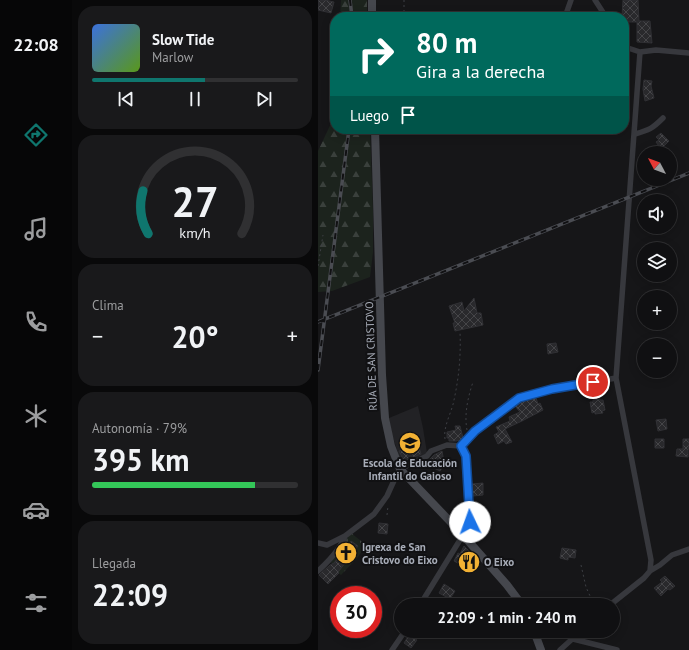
<!DOCTYPE html>
<html lang="es">
<meta charset="utf-8">
<style>
body{margin:0;font-family:"PT Sans",sans-serif;background:#19191b;color:#f1f3f6;height:100vh;display:flex;flex-direction:column;font-size:15px;white-space:nowrap}
*{box-sizing:border-box;margin:0}
p{font-size:13px;color:#9c9d9f}
.icon{flex:none;width:22px;height:22px;fill:none;stroke:currentColor;stroke-width:2;stroke-linecap:round;stroke-linejoin:round}
.map{position:relative;flex:1;overflow:hidden}
.details{display:flex;flex-direction:column;gap:6px;padding:6px;background:#09090a;width:246px}
.details>*{flex:none}
.banner{position:absolute;left:12px;top:12px;width:299px;height:122px;border-radius:16px;box-shadow:0 2px 10px #0003,0 0 0 1px #303032;background:#00695c;color:#fff;overflow:hidden}
.needle{width:26px;rotate:311deg}
.controls{position:absolute;left:319px;top:146px;display:grid;gap:8px}
.controls a{display:grid;place-items:center;width:40px;height:40px;border-radius:50%;background:#101012;box-shadow:0 2px 10px #0003,0 0 0 1px #303032;font-size:20px}
.speed{position:absolute;left:12px;top:586px;display:flex;gap:8px;font-size:20px;font-weight:700;text-align:center}
.speed>*{display:grid;place-content:center;width:52px;height:52px;border-radius:50%;background:#101012;box-shadow:0 2px 10px #0003,0 0 0 1px #303032;line-height:1}
.speed .limit{border:6px solid #d22;background:#fff;color:#111}
.pin{position:absolute;display:grid;place-items:center;width:34px;height:34px;color:#fff;margin:-17px;border:2px solid #fff;border-radius:50%;box-shadow:0 1px 4px #0007}
.me{position:absolute;width:44px;margin:-22px;rotate:357deg;stroke-linejoin:round;filter:drop-shadow(0 0 3px #0008)}
.turn{display:flex;align-items:center;gap:14px;height:84px;padding:0 20px;font-size:18px}
.turn .icon{width:52px;height:52px;stroke-width:2.5}
.turn b{display:block;font-size:28px;line-height:34px}
.then{display:flex;align-items:center;height:38px;padding:0 20px;background:#0003;gap:8px;font-size:15px}
.big{font-size:30px;font-weight:800;line-height:1.1}
.details .card{flex:1;display:flex;flex-direction:column;justify-content:center;gap:6px;min-width:0;padding:0 14px;border-radius:16px;background:#19191b}
.details .dial{align-items:center;gap:0}
.dial svg{height:104px;overflow:visible;fill:none;stroke:#303032;stroke-width:7;stroke-linecap:round;text-anchor:middle}
.dial text{fill:#f1f3f6;stroke:none}
.song{display:flex;align-items:center;gap:12px}
.cover{width:48px;height:48px;border-radius:6px;background:linear-gradient(135deg,hsl(220 70% 55%),hsl(90 70% 35%))}
.played{height:4px;border-radius:2px;background:linear-gradient(90deg,#0f766e 55%,#303032 55%)}
.keys{display:flex;justify-content:space-around;direction:ltr}
.heat{display:flex;justify-content:space-between;align-items:center;font-size:22px;direction:ltr}
.charge{height:6px;border-radius:3px;background:linear-gradient(90deg,#34c759 79%,#303032 0)}
.trip{position:absolute;left:76px;top:598px;width:226px;height:40px;border-radius:20px;background:#101012;box-shadow:0 2px 10px #0003,0 0 0 1px #303032;font-weight:800;line-height:40px;text-align:center}
main{display:flex;flex:1;min-height:0}
.tabs{display:flex;flex-direction:column;width:72px;justify-content:space-around;align-items:center;background:#060607;color:#9c9d9f}
.tabs .icon{width:28px;height:28px}
.tabs .selected{color:#0f766e}
.tabs b{font-size:18px;color:#f1f3f6}
.map>svg:first-child{display:block}
.built{fill:#222225}
.forest{fill:url(#forest-firs)}
.cemetery{fill:url(#cemetery-stones)}
.building{fill:url(#building-cross-hatch);stroke:#303034}
.lines{fill:none;stroke-linecap:round;stroke-linejoin:round}
.path{stroke:#3d3f44;stroke-width:1;stroke-dasharray:2 3;stroke-linecap:butt}
.street{stroke:#37383d;stroke-width:5.5}
.secondary{stroke:#45474d;stroke-width:8}
.rail-casing{stroke:#4a4c52;stroke-width:3.5}
.rail{stroke:#111113;stroke-width:2;stroke-dasharray:6;stroke-linecap:butt}
.route-casing{stroke:#114b97;stroke-width:10}
.route{stroke:#1a73e8;stroke-width:7}
.labels{text-anchor:middle;stroke-width:4;stroke-linejoin:round;paint-order:stroke}
.street-label{font-size:11px;fill:#a8adb8;stroke:#111113}
.poi-label{font-size:11px;font-weight:bold;fill:#a8adb8;stroke:#111113;text-anchor:start}
</style>
<main>
<nav class="tabs">
<b>22:08</b>
<svg class="icon selected" aria-label="directions" viewBox="0 0 24 24"><path d="M12 3l9 9-9 9-9-9zM9 14v-3h6M13 9l2 2-2 2"/></svg>
<svg class="icon" aria-label="music" viewBox="0 0 24 24"><path d="M9 18V5l10-2v13"/><circle cx="6" cy="18" r="3"/><circle cx="16" cy="16" r="3"/></svg>
<svg class="icon" aria-label="phone" viewBox="0 0 24 24"><path d="M5 4h4l2 5-3 2q2 4 5 5l2-3 5 2v4C11 20 4 13 5 4z"/></svg>
<svg class="icon" aria-label="climate" viewBox="0 0 24 24"><path d="M12 3v18M4 7l16 10M4 17L20 7"/></svg>
<svg class="icon" aria-label="car" viewBox="0 0 24 24"><path d="M5 17H2v-5l4-1 3-4h7l3 4 3 1v5h-3M9 17h6M6 11h13"/><circle cx="7" cy="17" r="2"/><circle cx="17" cy="17" r="2"/></svg>
<svg class="icon" aria-label="filters" viewBox="0 0 24 24"><path d="M4 7h16M4 17h16"/><circle cx="9" cy="7" r="2"/><circle cx="15" cy="17" r="2"/></svg>
</nav>
<section class="details">
<div class="card">
<div class="song"><i class="cover"></i><div><b>Slow Tide</b><p>Marlow</p></div></div>
<div class="played"></div>
<div class="keys"><svg class="icon" aria-label="previous" viewBox="0 0 24 24"><path d="M18 5L8 12l10 7zM5 5v14"/></svg><svg class="icon" aria-label="pause" viewBox="0 0 24 24"><path d="M8 5v14M16 5v14"/></svg><svg class="icon" aria-label="next" viewBox="0 0 24 24"><path d="M6 5l10 7-10 7zM19 5v14"/></svg></div>
</div>
<div class="card dial"><svg viewBox="0 0 100 80">
<path d="M14 69A42 42 0 1 1 86 69"/>
<path d="M14 69A42 42 0 0 1 10 36" stroke="#0f766e"/>
<text x="50" y="56" font-size="32" font-weight="700">27</text>
<text x="50" y="72" font-size="11">km/h</text>
</svg></div>
<div class="card"><p>Clima</p>
<div class="heat"><a>−</a><b class="big">20°</b><a>+</a></div>
</div>
<div class="card"><p>Autonomía · 79%</p><b class="big">395 km</b><div class="charge"></div></div>
<div class="card"><p>Llegada</p><b class="big">22:09</b></div>
</section>
<div class="map">
<svg width="371" height="650" viewBox="0 0 371 650">
<defs>
<pattern id="forest-firs" width="22" height="20" patternUnits="userSpaceOnUse"><rect width="22" height="20" fill="#1c231d"/><path d="M5 1l3.5 6h-7zM16 11l3.5 6h-7z" fill="#3a403c"/></pattern>
<pattern id="cemetery-stones" width="16" height="16" patternUnits="userSpaceOnUse"><rect width="16" height="16" fill="#1c231d"/><path d="M2 7V4a2 2 0 0 1 4 0v3zM10 15v-3a2 2 0 0 1 4 0v3z" fill="#3a403c"/></pattern>
<pattern id="building-cross-hatch" width="8" height="8" patternUnits="userSpaceOnUse"><rect width="8" height="8" fill="#29292c"/><path d="M0 0l8 8M0 8l8-8" fill="none" stroke="#454548"/></pattern>
</defs>
<rect width="100%" height="100%" fill="#161618"/>
<!-- built -->
<path class="built" d="M100,406L105,428L109,453L103,456L83,463L74,434L71,418Z"/>
<!-- forest -->
<path class="forest" d="M23,0H49V17H22Z
M17,115V129H52L55,212V252L52,277L14,291L0,292V151Z"/>
<!-- cemetery -->
<path class="cemetery" d="M33,533L48,545L40,557L23,575L16,569L15,564L13,563L14,559Z"/>
<!-- building -->
<path class="building" d="M0,0H7L16,2L13,13L0,10Z
M305,0H320L321,21H332L334,43L319,42V22H306V17H304Z
M326,80L334,81L333,86L336,98L327,101L325,89Z
M343,133L351,141L343,149L338,142L341,140L338,137Z
M156,298L159,313H163L165,325L137,331L135,323H137L131,306L144,302L146,311Z
M238,343L240,352L230,354L229,344Z
M218,398L220,404L222,403L225,410L204,421L187,429L194,442L188,444L186,441L180,444L176,435L181,432L178,427L192,421L191,417L202,412L197,406L203,402Z
M282,399V400H285L287,410L284,411L285,413L277,414V412L274,413L272,402H275V400Z
M348,419L349,429L340,431L338,420Z
M137,426H142L145,438L143,440L138,441H131V438H129V432L138,430Z
M337,439H346V448H337Z
M365,439H371V449H370V457L358,456L359,449H365Z
M100,444L103,454L86,461L81,451Z
M124,451L126,462L124,468L122,471L114,467L112,463V459L116,455Z
M165,483V495L155,496L154,484Z
M61,523L70,524L69,534L60,533Z
M33,541L40,546L33,555L35,556L30,563L28,562L20,572L21,573L10,584L1,575L12,565L16,563L23,554L22,553L26,548L27,549Z
M146,546L154,554L147,567L136,561L140,553L142,554Z
M244,548L258,550L257,558L250,557V560L242,558Z
M347,576L357,586L352,590L350,589L343,596L336,588L344,582L342,580Z
M126,584L137,591L132,599L121,593Z
M91,635L99,640L93,648L86,643Z"/>
<g class="lines">
<!-- path -->
<path class="path" d="M86,17V0
M0,266L5,235
M149,430C146,414 150,397 155,382
M127,439C125,426 134,412 136,400C141,377 143,355 142,332
M69,515L70,506
M263,565L268,587L276,605"/>
<!-- street -->
<path class="street" d="M277,0L288,17
M247,17L253,0
M310,48L322,52L338,50L371,53
M317,134C331,130 334,129 345,118
M0,543L9,545L27,536L56,514L69,496L79,474L82,469L109,456L113,451L129,445L143,446L157,431L201,398L234,389L298,378
M0,571C11,561 22,550 27,536
M332,571L342,565L354,555L371,549
M102,605L145,535L149,530L152,522L148,456L143,446
M292,605L326,578L332,571L333,560L298,378L322,52
M255,639L299,650
M74,650L87,631
M242,650L263,631"/>
<!-- secondary -->
<path class="secondary" d="M54,0V17
M57,129L64,375L67,418L73,446L82,469L145,535L189,585L204,605
M216,631L223,650"/>
<!-- rail casing -->
<g class="rail-casing">
<path id="rail" d="M32,0L34,17
M0,322L371,173
M0,370L31,129"/>
</g>
<!-- rail -->
<use href="#rail" class="rail"/>
</g>
<g class="lines">
<!-- route casing -->
<g class="route-casing">
<path id="route" d="M152,522L148,456L143,446L157,431L201,398L234,389L275,382"/>
</g>
<!-- route -->
<use href="#route" class="route"/>
</g>
<!-- icons -->
<defs>
<g id="school-disc" transform="scale(1.15)"><circle r="9.5" fill="#f2b134" stroke="#111113"/><path d="M0-5L7-2L0 1L-7-2ZM-4 1L0 2.5L4 1V4Q0 6-4 4Z" fill="#111"/></g>
<g id="church-disc" transform="scale(1.15)"><circle r="9.5" fill="#f2b134" stroke="#111113"/><path d="M-1.2-6h2.4v3.5h3.3v2.4h-3.3V6h-2.4V-.1h-3.3v-2.4h3.3Z" fill="#111"/></g>
<g id="restaurant-disc" transform="scale(1.15)"><circle r="9.5" fill="#f2b134" stroke="#111113"/><path d="M-5-6h1v4h1v-4h1v4h1v-4h1v5L-1.5 .5V6h-2V.5L-5-1ZM5-6V6H3V1.5H1.5Q1.5-4 5-6Z" fill="#111"/></g>
</defs>
<g fill-rule="evenodd">
<use href="#school-disc" x="92" y="443"/>
<use href="#church-disc" x="28" y="553"/>
<use href="#restaurant-disc" x="151" y="562"/>
</g>
<g class="labels">
<!-- street labels -->
<g class="street-label">
<text transform="translate(53 356) rotate(-92)" y="4">RÚA DE SAN CRISTOVO</text>
</g>
<!-- poi labels -->
<g class="poi-label">
<text x="92" y="467" text-anchor="middle">Escola de Educación<tspan x="92" dy="13">Infantil do Gaioso</tspan></text>
<text x="44" y="551">Igrexa de San<tspan x="44" dy="13">Cristovo do Eixo</tspan></text>
<text x="166" y="566">O Eixo</text>
</g>
</g>
</svg>
<div class="controls">
<a><svg class="needle" viewBox="-14 -14 28 28"><path d="M0-13l5 13h-10z" fill="#e53935"/><path d="M0 13l5-13h-10z" fill="#9c9d9f"/></svg></a>
<a><svg class="icon" aria-label="sound" viewBox="0 0 24 24"><path d="M4 9h4l5-4v14l-5-4H4zM17 9q2 3 0 6"/></svg></a>
<a><svg class="icon" aria-label="layers" viewBox="0 0 24 24"><path d="M12 4l9 5-9 5-9-5zM3 14l9 5 9-5"/></svg></a>
<a>+</a>
<a>−</a>
</div>
<div class="speed"><div class="limit">30</div></div>
<div class="pin" style="left:275px;top:382px;background:#d93025"><svg class="icon" aria-label="arrive" viewBox="0 0 24 24"><path d="M6 21V4h12l-3 4 3 4H6"/></svg></div>
<svg class="me" style="left:152px;top:522px" viewBox="-20 -20 40 40"><circle r="19" fill="#fff"/><path d="M0-13L10 11 0 6-10 11z" fill="#1a73e8"/></svg>
<div class="trip">22:09 · 1 min · 240 m</div>
<div class="banner">
<div class="turn"><svg class="icon" aria-label="right" viewBox="0 0 24 24"><path d="M7 20v-9h11M14 6l5 5-5 5"/></svg><div><b>80 m</b>Gira a la derecha</div></div>
<div class="then">Luego<svg class="icon" aria-label="arrive" viewBox="0 0 24 24"><path d="M6 21V4h12l-3 4 3 4H6"/></svg></div>
</div>
</div>
</main>
